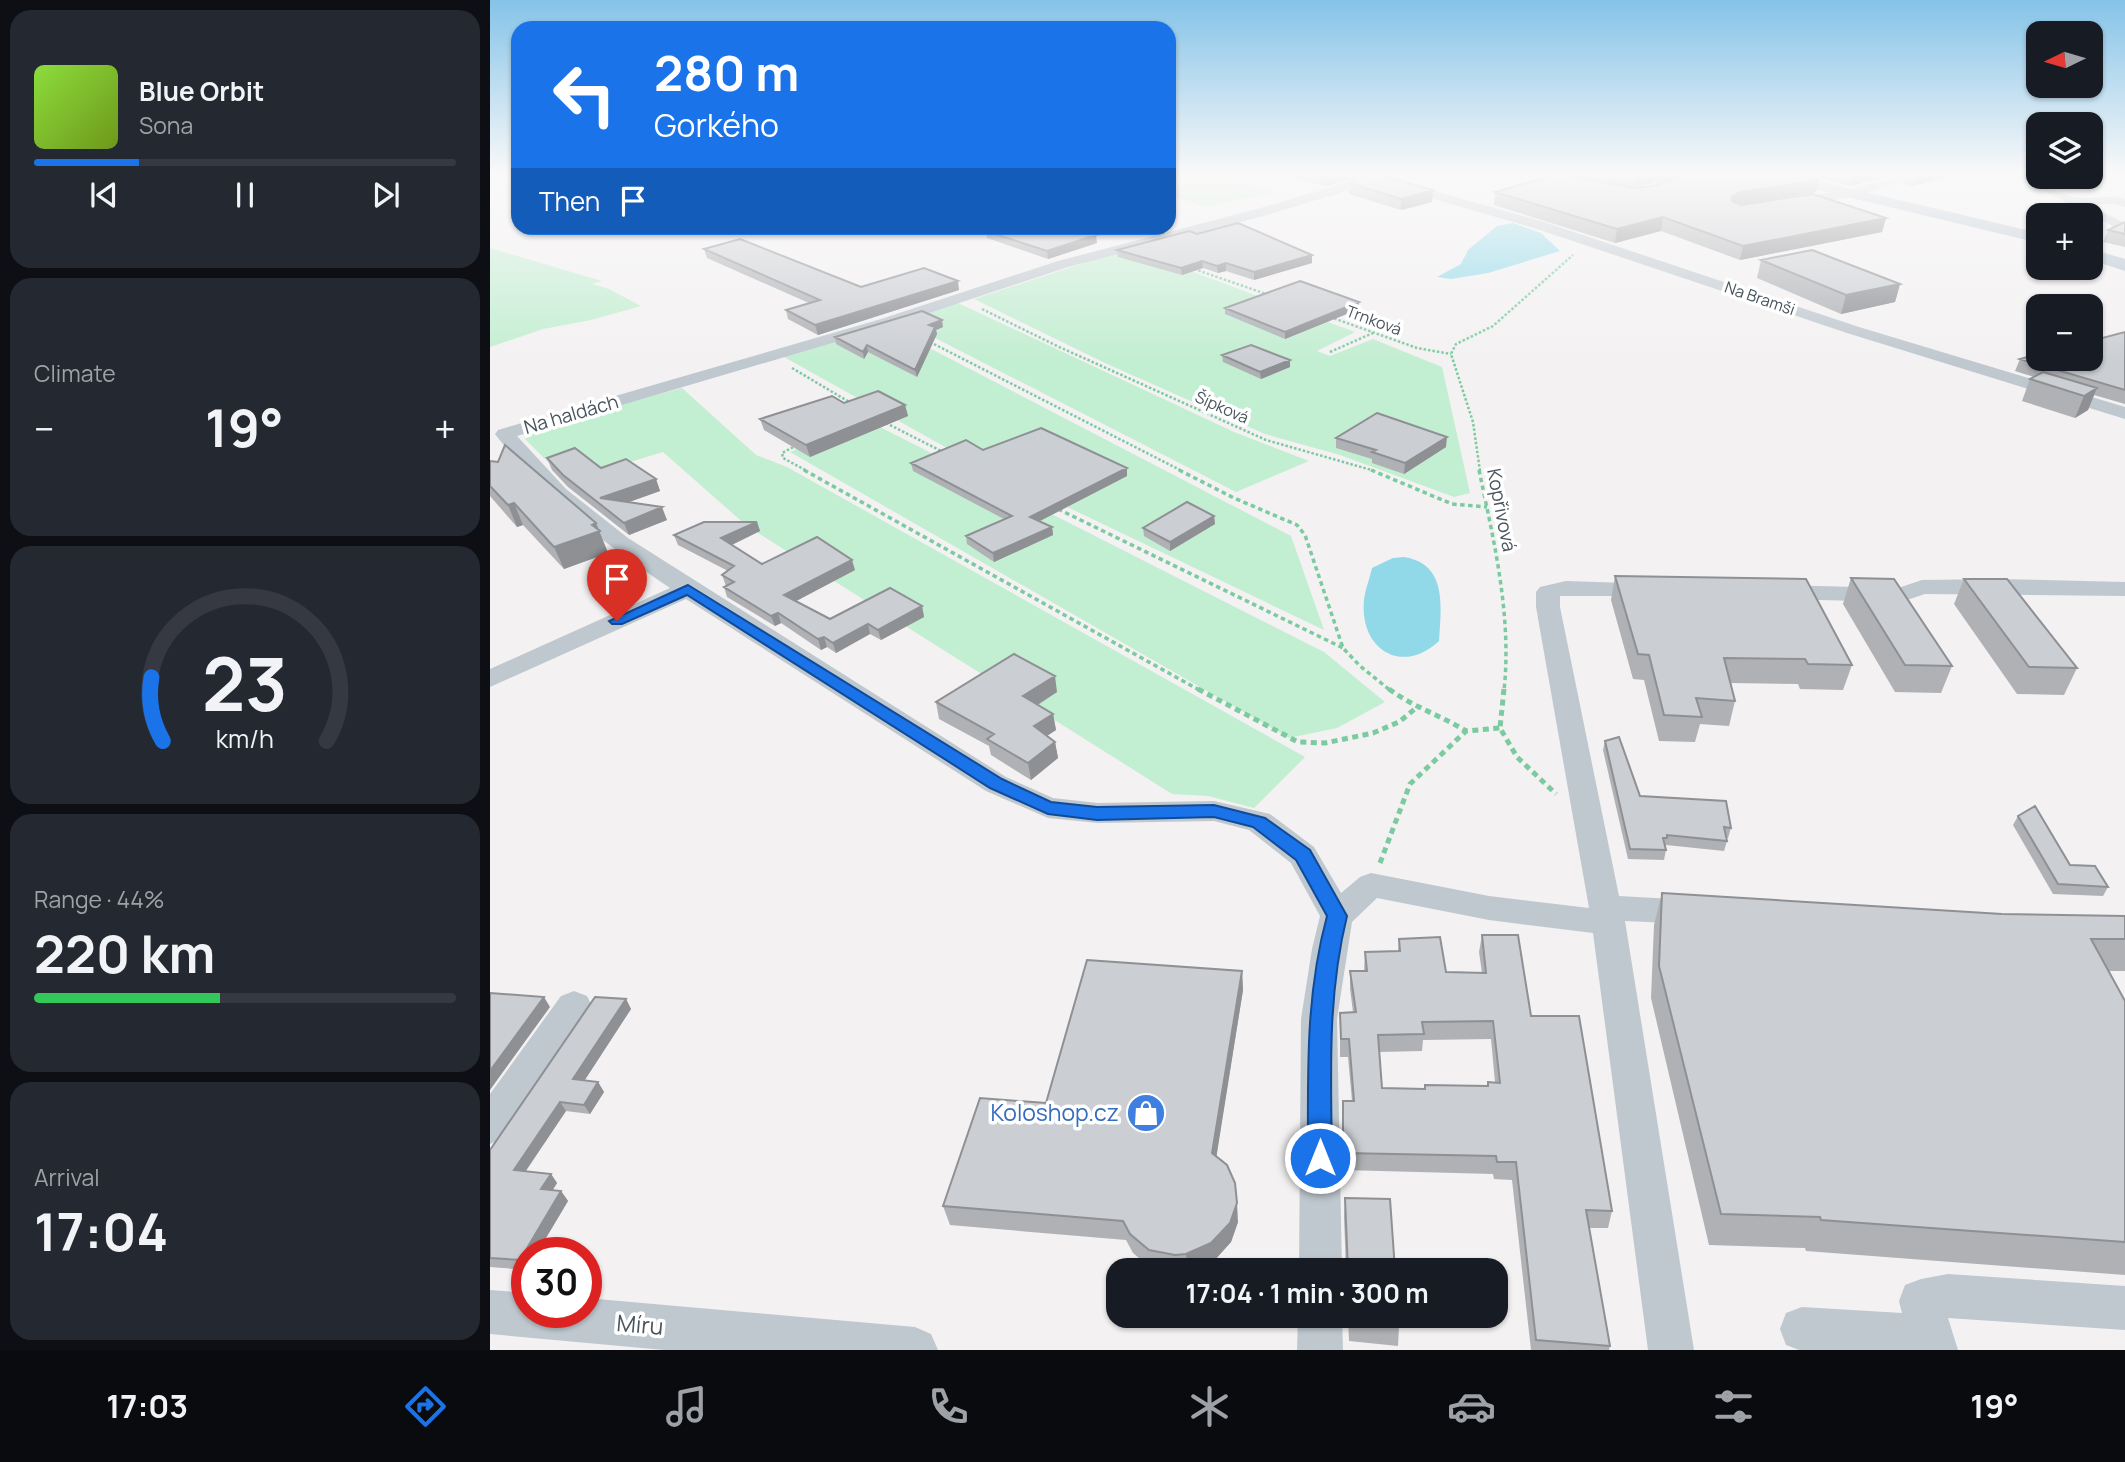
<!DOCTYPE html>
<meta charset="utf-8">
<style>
body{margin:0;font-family:Manrope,sans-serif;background:#242831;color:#f1f3f6;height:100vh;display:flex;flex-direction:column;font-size:26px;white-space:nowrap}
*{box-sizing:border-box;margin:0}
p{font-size:23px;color:#9ea1a6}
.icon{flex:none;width:38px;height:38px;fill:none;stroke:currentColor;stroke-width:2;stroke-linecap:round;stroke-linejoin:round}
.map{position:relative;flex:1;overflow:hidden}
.panel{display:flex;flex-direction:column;gap:10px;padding:10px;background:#0d0f14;width:490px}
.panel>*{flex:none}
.top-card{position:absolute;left:21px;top:21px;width:665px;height:214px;border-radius:21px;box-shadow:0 2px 5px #0004;background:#1a73e8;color:#fff;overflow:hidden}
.needle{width:46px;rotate:265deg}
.controls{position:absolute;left:1536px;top:21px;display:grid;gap:14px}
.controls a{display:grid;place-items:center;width:77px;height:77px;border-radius:14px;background:#171b24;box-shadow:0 2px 5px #0004;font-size:35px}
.speed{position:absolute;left:21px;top:1237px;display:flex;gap:14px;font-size:35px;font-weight:700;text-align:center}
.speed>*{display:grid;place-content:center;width:91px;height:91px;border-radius:50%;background:#171b24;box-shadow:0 2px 5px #0004;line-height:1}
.speed .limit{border:10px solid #d22;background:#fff;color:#111}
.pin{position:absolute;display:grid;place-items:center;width:60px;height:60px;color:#fff;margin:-72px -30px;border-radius:50% 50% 50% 0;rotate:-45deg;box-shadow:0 0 7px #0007}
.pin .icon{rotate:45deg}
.me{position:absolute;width:77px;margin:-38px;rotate:0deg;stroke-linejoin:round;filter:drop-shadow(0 0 5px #0008)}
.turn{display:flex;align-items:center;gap:24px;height:147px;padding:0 28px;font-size:32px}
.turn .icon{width:91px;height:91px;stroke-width:2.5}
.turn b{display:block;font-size:49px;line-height:60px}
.then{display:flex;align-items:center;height:66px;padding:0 28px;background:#0003;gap:14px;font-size:26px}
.big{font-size:52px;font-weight:700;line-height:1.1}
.panel .tile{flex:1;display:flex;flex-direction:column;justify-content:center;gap:10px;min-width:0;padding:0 24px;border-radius:21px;background:#242831}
.panel .dial{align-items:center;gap:0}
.dial svg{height:182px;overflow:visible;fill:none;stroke:#363941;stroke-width:7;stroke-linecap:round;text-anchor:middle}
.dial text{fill:#f1f3f6;stroke:none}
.song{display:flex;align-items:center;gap:21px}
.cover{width:84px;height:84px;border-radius:10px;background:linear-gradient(135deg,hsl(90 70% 55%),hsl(80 70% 35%))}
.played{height:7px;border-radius:4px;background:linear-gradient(90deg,#1a73e8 25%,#363941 25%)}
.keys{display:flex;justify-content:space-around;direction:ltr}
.heat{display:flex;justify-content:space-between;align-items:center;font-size:38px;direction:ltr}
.charge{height:10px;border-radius:5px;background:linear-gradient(90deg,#34c759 44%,#363941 0)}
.trip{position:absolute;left:616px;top:1258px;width:402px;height:70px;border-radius:21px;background:#171b24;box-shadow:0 2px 5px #0004;font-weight:700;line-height:70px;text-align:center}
.menu{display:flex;height:112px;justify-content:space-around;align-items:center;background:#090b0e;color:#9ea1a6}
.menu .icon{width:49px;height:49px}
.menu .current{color:#1a73e8}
.menu b{font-size:32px;color:#f1f3f6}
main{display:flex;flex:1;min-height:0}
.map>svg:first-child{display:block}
.green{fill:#c2eed1}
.water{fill:#91d9e8}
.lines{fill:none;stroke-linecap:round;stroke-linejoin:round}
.path-far2{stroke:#7bcaa0;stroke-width:2.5;stroke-dasharray:2.5 2;stroke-linecap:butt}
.path-far1{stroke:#7bcaa0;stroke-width:3.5;stroke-dasharray:4.5 3.5;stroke-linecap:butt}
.path{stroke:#7bcaa0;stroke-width:5;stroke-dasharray:6 4.5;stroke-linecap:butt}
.minor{fill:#bfc8cf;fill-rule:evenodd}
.major{fill:#b2c1ce;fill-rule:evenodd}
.wall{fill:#afb1b5;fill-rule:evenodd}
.shaded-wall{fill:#8e9094}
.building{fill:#cbced3;stroke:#8e9094;stroke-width:2;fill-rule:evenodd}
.route{fill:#1a73e8;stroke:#114b97;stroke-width:2}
.labels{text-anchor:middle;stroke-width:7;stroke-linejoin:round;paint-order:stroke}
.far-street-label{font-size:16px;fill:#49555d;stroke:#fff}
.street-label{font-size:19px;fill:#49555d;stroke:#fff}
.near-shop-label{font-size:23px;fill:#366cbe;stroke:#fff;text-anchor:end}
.near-street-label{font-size:23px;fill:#49555d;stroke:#fff}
</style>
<main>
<section class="panel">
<div class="tile">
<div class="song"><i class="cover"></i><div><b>Blue Orbit</b><p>Sona</p></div></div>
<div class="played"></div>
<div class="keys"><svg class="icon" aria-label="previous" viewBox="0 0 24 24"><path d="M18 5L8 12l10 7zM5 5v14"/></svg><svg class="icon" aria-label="pause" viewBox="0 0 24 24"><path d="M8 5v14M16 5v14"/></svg><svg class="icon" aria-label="next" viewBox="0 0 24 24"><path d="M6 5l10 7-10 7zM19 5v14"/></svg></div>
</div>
<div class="tile"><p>Climate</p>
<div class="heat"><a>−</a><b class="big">19°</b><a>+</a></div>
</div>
<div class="tile dial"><svg viewBox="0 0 100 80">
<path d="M14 69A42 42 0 1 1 86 69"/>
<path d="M14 69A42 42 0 0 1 9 41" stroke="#1a73e8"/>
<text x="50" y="56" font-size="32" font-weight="700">23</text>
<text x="50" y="72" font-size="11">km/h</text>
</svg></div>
<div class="tile"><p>Range · 44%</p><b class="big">220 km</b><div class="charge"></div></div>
<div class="tile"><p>Arrival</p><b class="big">17:04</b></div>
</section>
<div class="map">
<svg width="1635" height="1350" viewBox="0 0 1635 1350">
<rect width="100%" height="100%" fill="#f3f1f1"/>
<!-- green -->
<path class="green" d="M679,175L725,180L739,178L785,192L716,207L679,195Z
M0,248L112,281L102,284L119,289L151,306L101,320L53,329L0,347Z
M639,248L865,332L827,351L840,356L883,339L952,367L980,493L964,497L850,455L775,434L615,363L484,299Z
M468,303L744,432L819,461L746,492L412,321Z
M397,326L801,536L834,630L475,458L294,357Z
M192,388L266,455L297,467L815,757L764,808L718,796L682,794L257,526L173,452L77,481L35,439L52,426Z
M380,422L834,652L895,702L847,728L799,738L300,452Z"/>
<!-- water -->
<path class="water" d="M1023,223L1051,233L1070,251L998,273L961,279L947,277L971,264L978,250L1007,226Z
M914,557C958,564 951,607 949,641C912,676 869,649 874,600C875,590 880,578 882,568L903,558Z"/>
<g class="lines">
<!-- path-far2 -->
<path class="path-far2" d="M1575,177L1598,183
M704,269L779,295
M492,309L567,346L776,440L885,471
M840,317L927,348L961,354
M440,342L692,471
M840,352L883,333
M302,368L361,403
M396,423L453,452
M307,445L292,453L293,458L317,471
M990,471L983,422L961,354L966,344L1003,326L1083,255"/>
<!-- path-far1 -->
<path class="path-far1" d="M314,470L711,691
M689,470L744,498L807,525L815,535L853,648L870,666L901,691
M881,470L962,504L997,507
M989,470C1004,542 1022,616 1014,691
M568,509L853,648"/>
<!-- path -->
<path class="path" d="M708,689L808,742L835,743L883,733L909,722L926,708
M899,689C923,707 950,715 976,731
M1014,689L1010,728L1027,757L1066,794
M890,863L920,784L976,731L1010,728"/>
<!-- minor -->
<path class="minor" d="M885,174L891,178L889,181L777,215L578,267L403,325L27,436L76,489L138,538L516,777L563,798L608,803L724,801L780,814L824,847L851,893L870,877L881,873L999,896L1099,908L1046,607V592L1050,587L1076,581L1167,584L1171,589L1167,594L1159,596H1070V607L1129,896L1201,900L1213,903L1218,912L1213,921L1201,924L1135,921L1204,1350H1158L1103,933L999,920L887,898L862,922L847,1019L852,1270H809L811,1019L822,949L830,916L801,863L759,830L724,821L608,823L558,818L496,791L196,599L0,687V669L180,588C115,545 57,499 8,438L5,434L8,430L391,319L568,261L767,209Z
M1026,174C1047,174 1079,173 1096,185L1090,189Z
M1417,174H1437L1361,197L1299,208L1293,204L1299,200L1360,189Z
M1520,174C1546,174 1558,190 1581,196C1597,201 1618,194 1635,199V207L1624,204H1596L1635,223V232Z
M910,181L1054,222L1369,327L1635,407V419L1357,333L1044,228L906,188V182Z
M1507,579L1635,582V596L1435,594L1411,602L1288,599L1280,597L1276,592L1280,587L1288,585L1408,588L1432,580Z
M84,991L97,996L102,1006L97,1016L14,1138L0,1144V1094L71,996Z
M1458,1274L1635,1286V1330L1458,1318L1468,1350H1309L1296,1345L1290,1329L1296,1313L1312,1307L1412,1313L1409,1301L1415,1285L1431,1279Z
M0,1290L37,1293V1312H96V1298L425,1327L441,1334L448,1350H174L0,1334Z
M808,1316H852L853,1350H807Z"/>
<!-- major -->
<path class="major" d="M1272,174H1299L1549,233V243L1274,177Z
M1601,249L1635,259V271L1601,260Z"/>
</g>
<!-- wall -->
<path class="wall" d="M784,174H865V178L837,186Z
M1095,174H1306L1326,192L1250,205L1396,218L1392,232L1250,260L1171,231L1125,243L1004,205L1005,192L1145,188L1163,186L1186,178L1143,187L1094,179Z
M1311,174H1406L1361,186Z
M1416,174H1467L1423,186L1414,184Z
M862,180L943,190L942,202L911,210L859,194V183L862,182Z
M1635,222V247L1613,242L1618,230Z
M496,231L607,243L558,259L497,238Z
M707,234L822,263L764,280L736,271L728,273L713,268L692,275L628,257L627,250Z
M214,249L371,287L469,290L328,335L298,319L296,310L319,303L217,258Z
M1271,260L1410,284L1405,302L1351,314L1267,278Z
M869,302V309L795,339L735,314V308Z
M453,327L446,330L447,334L427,377L378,352L374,359L346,344L345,337Z
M1635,332V404L1604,395L1598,410L1585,418L1532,401L1540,379L1544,377L1525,371L1530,359Z
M732,355L800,360V367L771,379L733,362Z
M354,403L415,405L418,416L320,457L274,430L270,419Z
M846,438L956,447L914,474L882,463V459L846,448Z
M493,450L637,476L550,521L562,527L563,535L504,562L477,544L476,536L514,519L423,471L421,463Z
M57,458L166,479L170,491L138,502L177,520L139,535L78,487L62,470Z
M0,461L106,523L118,553L74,569L33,525L27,527L0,496Z
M724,516L725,524L680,551L654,536L653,528Z
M267,522L270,531L242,545L272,564L365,570L305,601L340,619L432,606L434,617L391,640L380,634L346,653L337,647L331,650L291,623L285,626L237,597L234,587L236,586L232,575L238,571L188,545L184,535Z
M1125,576L1362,665L1353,690L1310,689L1308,684L1241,683L1245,701L1239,726L1210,724L1205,742L1169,741L1154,680L1143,679L1121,600Z
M1361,578L1462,666L1451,693L1405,692L1353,604Z
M1474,579L1587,668L1574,695L1527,694L1464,604Z
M567,692L548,705L563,714L566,730L557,736L565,742L568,758L541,780L501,755L499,746L449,719L446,702Z
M1115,741L1150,796L1241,828L1238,838L1236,837L1237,841L1234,851L1176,845V850L1174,860L1138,859L1113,750Z
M1528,816L1580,865L1618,887L1613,896L1563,894L1523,825Z
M1172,893L1512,914L1635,916V971H1619L1635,1001V1275L1316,1251L1315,1248L1219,1245L1161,998L1164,925Z
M992,935L1041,1016L1122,1211L1118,1228H1099L1120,1346L1119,1350H1041L1022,1180L1004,1179L1003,1174L853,1170V1101H862L858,1057H850V1013L863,1012L860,989V971H874L875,952L908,951L909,939L956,972L992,973L989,952ZM1001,1039L1005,1082H998L997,1086L935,1089L892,1088L889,1052L932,1051L933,1040Z
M752,971L753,990L726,1156L748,1222L741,1242L723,1262L703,1270H671L662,1269L643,1253L636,1240L460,1225L453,1206L556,1103Z
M136,999L141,1009L94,1081L108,1082L114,1092L100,1114L76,1111L36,1171L61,1174L67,1183L63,1190L71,1191L78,1201L47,1253H37V1270L0,1267V1150Z
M855,1198L905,1270H856L854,1217Z
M858,1316H909V1327L908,1346L859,1341Z"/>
<!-- shaded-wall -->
<path class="shaded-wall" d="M679,174H697L679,178Z
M850,174H865V178L837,186V178Z
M1148,174H1206L1143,187L1145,175Z
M1364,174H1406L1361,186Z
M1427,174H1467L1423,186Z
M1329,180L1326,192L1248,205L1240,210L1242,197L1250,192Z
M943,190L942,202L911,210V199Z
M1173,217L1171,231L1125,243L1127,229Z
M1396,218L1392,232L1250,260L1253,246Z
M606,235L607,243L558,259L557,251Z
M822,255V263L764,280V272Z
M712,261L713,268L692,275L691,268Z
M736,263V271L728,273L727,266Z
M468,281L469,290L328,335L325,325Z
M1410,284L1405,302L1351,314L1356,295Z
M869,302V309L795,339V332Z
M452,320L453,327L446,330L447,334L427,377L425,370L439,325Z
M377,345L378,352L374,359L373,352Z
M800,360V367L771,379L770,372Z
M1607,388L1598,410L1585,418L1594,396Z
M415,405L418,416L320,457L316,445Z
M957,437L956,447L914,474L915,463Z
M637,468V476L542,525L540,517Z
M166,479L170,491L117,510L110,498Z
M24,503L33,525L27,527L18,505Z
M172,507L177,520L139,535L134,523Z
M724,516L725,524L680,551V542Z
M267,522L270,531L235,548L231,538Z
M106,523L118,553L74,569L64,547Z
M562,527L563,535L504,562L503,553Z
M362,560L365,570L297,606L294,595Z
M432,606L434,617L391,640L388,630Z
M288,613L291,623L285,626L281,616Z
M378,624L380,634L346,653L343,643Z
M334,637L337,647L331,650L328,639Z
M565,676L567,692L536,712L533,696Z
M563,714L566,730L547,742L544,726Z
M565,742L568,758L541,780L538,763Z
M752,971L753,990L724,1172L722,1153Z
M54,997L60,1007L0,1090V1071Z
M136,999L141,1009L89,1089L83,1079Z
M108,1082L114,1092L100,1114L94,1105Z
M70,1102L76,1111L30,1179L24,1170Z
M61,1174L67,1183L57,1198L51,1189Z
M71,1191L78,1201L47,1253H37V1269L30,1260Z
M747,1203L748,1222L741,1242L723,1262L703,1270H698L696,1254Z"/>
<!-- building -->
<path class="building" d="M820,174H850L837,178Z
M882,174H885L943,190L911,199L859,183L865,181L862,180Z
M1068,174L1145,188L1163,186L1199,174H1306L1329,180L1250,192L1242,197V201L1251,205L1323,194L1396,218L1253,246L1173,217L1127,229L1005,192Z
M1635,222V234L1618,230Z
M748,223L822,255L764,272L736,263L727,266L712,261L691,268L627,250L699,231L707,234Z
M507,228H584L606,235L557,251L496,231Z
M250,239L371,287L434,268L468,281L325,325L296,310L330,300L214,249Z
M1322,250L1410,284L1356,295L1271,260Z
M810,281L869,302L795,332L735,308Z
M432,311L452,320L439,325L445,327L425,370L377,345L373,352L345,337Z
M1635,332V390L1530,359L1549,354V359H1601V341Z
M761,345L800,360L770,372L732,355Z
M1553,372L1607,388L1594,396L1540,379Z
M388,391L415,405L316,445L270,419L342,396L354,403Z
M887,413L957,437L915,463L882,452L886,450L846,438Z
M551,428L637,468L540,517L562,527L503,553L476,536L522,516L421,463L476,440L493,450Z
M15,445L106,523L102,525L110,531L64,547L24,503L18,505L0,486V461L8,462Z
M85,448L111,468L136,459L166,479L110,498L172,507L134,523L73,475L57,458Z
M697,502L724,516L680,542L653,528Z
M214,522H267L231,538L272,564L327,537L362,560L294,595L340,619L400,588L432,606L388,630L378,624L343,643L334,637L328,639L288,613L281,616L234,587L244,582L232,575L244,566L184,535Z
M1125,576L1316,579L1362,665L1318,664L1315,659L1234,658L1245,701L1206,698L1212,717L1174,715L1159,655L1148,654Z
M1361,578L1404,579L1462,666L1415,665Z
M1474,579H1517L1587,668L1539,667Z
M524,654L565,676L533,696L563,714L544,726L565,742L538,763L497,739L504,734L446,702Z
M1129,737L1150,796L1236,801L1241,828L1234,827L1237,841L1177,835V838H1173L1176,850L1140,849L1115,741Z
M1545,806L1580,865L1605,866L1618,887L1568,884L1528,816Z
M1172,893L1512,914L1635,916V939H1601L1635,1001V1242L1331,1220L1330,1217L1231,1214L1169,966Z
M992,935H1028L1041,1016H1089L1122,1211L1096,1210L1120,1346L1046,1340L1026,1162H1007L1006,1156L853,1153V1101H864L859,1039H851L850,1013L866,1012L860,971H877L875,952L910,951L909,939L950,937L956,972L996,973ZM1003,1021L1010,1083L998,1082V1086L935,1085V1089L892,1088L888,1035L934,1034L932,1022Z
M597,960L752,971L722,1153L737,1165L745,1183L747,1203L740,1223L721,1243L696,1254L685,1255L659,1250L640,1234L633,1221L453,1206L490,1098L556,1103Z
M0,993L54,997L0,1071Z
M105,997L136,999L83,1079L108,1082L94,1105L70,1102L24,1170L61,1174L51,1189L71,1191L30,1260L0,1258V1150Z
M855,1198L900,1199L905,1270H858Z
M859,1316H909V1327L859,1323Z"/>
<!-- sky -->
<linearGradient id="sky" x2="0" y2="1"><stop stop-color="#85c3e8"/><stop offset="0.48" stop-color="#faf9f9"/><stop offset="1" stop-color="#faf9f9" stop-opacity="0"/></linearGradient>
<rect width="1635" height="363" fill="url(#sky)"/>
<!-- route -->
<path class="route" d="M198,585L512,779L561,802L607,807L724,805L775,818L820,850L857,916C837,997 841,1076 842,1158L838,1166L830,1170L821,1166L818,1158C818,1075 815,997 837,916L806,860L763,827L724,817L607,820L558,814L500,788L197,595L132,624H122L119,621Z"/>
<!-- icons -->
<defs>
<g id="shop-disc" transform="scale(2.0125)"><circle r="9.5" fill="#3f7fe0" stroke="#fff"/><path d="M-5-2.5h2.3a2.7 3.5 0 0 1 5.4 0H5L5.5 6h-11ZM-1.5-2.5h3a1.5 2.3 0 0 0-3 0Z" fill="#fff"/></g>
</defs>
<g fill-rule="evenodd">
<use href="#shop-disc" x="656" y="1113"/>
</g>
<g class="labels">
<!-- far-street labels -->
<g class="far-street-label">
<text transform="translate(1270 298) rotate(19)" y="6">Na Bramši</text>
<text transform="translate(884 320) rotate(20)" y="6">Trnková</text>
<text transform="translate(732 407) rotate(24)" y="6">Šípková</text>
</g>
<!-- street labels -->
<g class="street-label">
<text transform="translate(81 414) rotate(-16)" y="7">Na haldách</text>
<text transform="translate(1012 510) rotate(79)" y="7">Kopřivová</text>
</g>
<!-- near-shop labels -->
<g class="near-shop-label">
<text x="629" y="1121">Koloshop.cz</text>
</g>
<!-- near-street labels -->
<g class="near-street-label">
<text transform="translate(150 1325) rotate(5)" y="8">Míru</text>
</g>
</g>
</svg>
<div class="controls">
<a><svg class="needle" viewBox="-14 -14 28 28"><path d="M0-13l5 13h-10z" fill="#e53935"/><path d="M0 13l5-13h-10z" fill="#9ea1a6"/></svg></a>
<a><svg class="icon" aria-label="layers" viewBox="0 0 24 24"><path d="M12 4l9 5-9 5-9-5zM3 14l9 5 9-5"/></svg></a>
<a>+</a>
<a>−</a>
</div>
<div class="speed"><div class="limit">30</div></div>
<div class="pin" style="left:127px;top:621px;background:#d93025"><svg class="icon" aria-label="arrive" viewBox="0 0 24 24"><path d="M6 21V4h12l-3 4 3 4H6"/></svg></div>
<svg class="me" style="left:830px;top:1158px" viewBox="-20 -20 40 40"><circle r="17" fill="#1a73e8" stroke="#fff" stroke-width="3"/><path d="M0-11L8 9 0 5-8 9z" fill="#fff"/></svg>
<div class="trip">17:04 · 1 min · 300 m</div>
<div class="top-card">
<div class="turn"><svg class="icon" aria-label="left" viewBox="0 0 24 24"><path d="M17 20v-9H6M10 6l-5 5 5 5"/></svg><div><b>280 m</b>Gorkého</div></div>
<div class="then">Then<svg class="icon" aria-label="arrive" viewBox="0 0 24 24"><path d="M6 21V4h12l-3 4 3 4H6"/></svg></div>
</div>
</div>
</main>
<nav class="menu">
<b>17:03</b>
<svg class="icon current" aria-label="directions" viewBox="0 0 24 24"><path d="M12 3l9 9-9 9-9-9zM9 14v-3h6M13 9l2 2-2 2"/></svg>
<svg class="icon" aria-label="music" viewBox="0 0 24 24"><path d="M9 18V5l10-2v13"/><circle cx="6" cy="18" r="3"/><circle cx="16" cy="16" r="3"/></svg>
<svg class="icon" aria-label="phone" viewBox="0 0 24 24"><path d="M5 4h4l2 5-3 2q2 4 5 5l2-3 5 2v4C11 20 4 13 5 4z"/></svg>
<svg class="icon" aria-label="climate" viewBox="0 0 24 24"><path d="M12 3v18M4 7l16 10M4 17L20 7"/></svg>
<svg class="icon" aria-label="car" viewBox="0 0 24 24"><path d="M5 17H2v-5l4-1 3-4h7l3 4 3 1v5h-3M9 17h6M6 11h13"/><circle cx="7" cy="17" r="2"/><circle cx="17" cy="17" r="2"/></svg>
<svg class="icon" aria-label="filters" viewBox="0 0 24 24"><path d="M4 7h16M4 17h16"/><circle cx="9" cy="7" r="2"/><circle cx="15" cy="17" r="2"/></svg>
<b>19°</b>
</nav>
